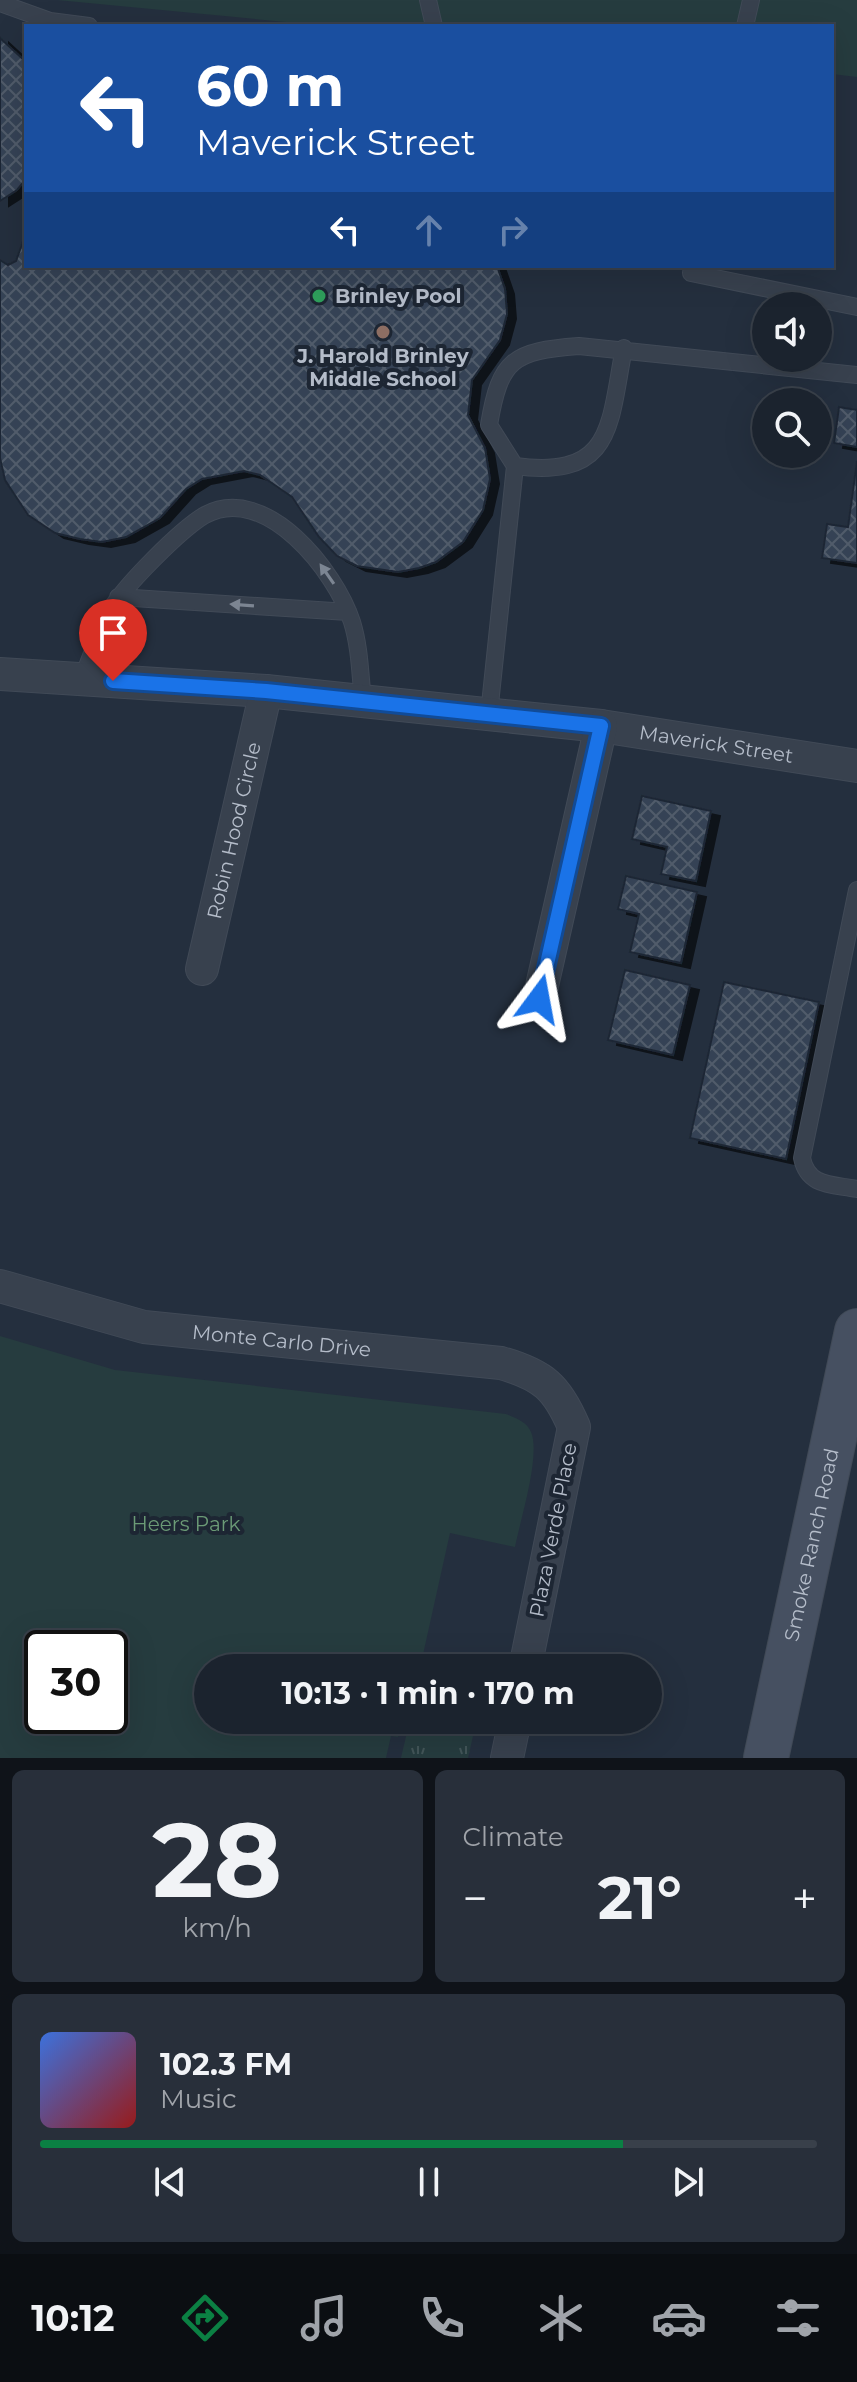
<!DOCTYPE html>
<meta charset="utf-8">
<style>
body{margin:0;font-family:Montserrat,sans-serif;background:#282f3a;color:#f1f3f6;height:100vh;display:flex;flex-direction:column;font-size:30px;white-space:nowrap}
*{box-sizing:border-box;margin:0}
p{font-size:26px;color:#a0a4aa}
.icon{flex:none;width:44px;height:44px;fill:none;stroke:currentColor;stroke-width:2;stroke-linecap:round;stroke-linejoin:round}
.map{position:relative;height:1758px;overflow:hidden}
.sheet{display:flex;flex-direction:column;gap:12px;padding:12px;background:#0f1319;flex:1}
.sheet>*{flex:none}
.guide{position:absolute;left:24px;top:24px;width:810px;height:244px;border-radius:0px;box-shadow:0 8px 32px #0002,0 0 0 2px #39404a;background:#1a4fa0;color:#fff;overflow:hidden}
.tools{position:absolute;left:752px;top:292px;display:grid;gap:16px}
.tools a{display:grid;place-items:center;width:80px;height:80px;border-radius:50%;background:#1b232e;box-shadow:0 8px 32px #0002,0 0 0 2px #39404a;font-size:40px}
.speed{position:absolute;left:24px;top:1630px;display:flex;gap:16px;font-size:40px;font-weight:700;text-align:center}
.speed>*{display:grid;place-content:center;width:104px;height:104px;border-radius:50%;background:#1b232e;box-shadow:0 8px 32px #0002,0 0 0 2px #39404a;line-height:1}
.speed .limit{border:4px solid #111;border-radius:12px;background:#fff;color:#111}
.pin{position:absolute;display:grid;place-items:center;width:68px;height:68px;color:#fff;margin:-82px -34px;border-radius:50% 50% 50% 0;rotate:-45deg;box-shadow:0 0 8px #0007}
.pin .icon{rotate:45deg}
.me{position:absolute;width:88px;margin:-44px;rotate:13deg;stroke-linejoin:round;filter:drop-shadow(0 0 6px #0008)}
.turn{display:flex;align-items:center;gap:28px;height:168px;padding:0 40px;font-size:36px}
.turn .icon{width:104px;height:104px;stroke-width:2.5}
.turn b{display:block;font-size:56px;line-height:68px}
.lanes{display:flex;align-items:center;height:76px;padding:0 40px;background:#0003;justify-content:center;gap:40px;direction:ltr}
.lanes .off{opacity:.35}
.big{font-size:60px;font-weight:700;line-height:1.1}
.sheet .card{flex:1;display:flex;flex-direction:column;justify-content:center;gap:12px;min-width:0;padding:0 28px;border-radius:12px;background:#282f3a}
.sheet .dial{align-items:center;gap:0}
.dial b{font-size:104px;line-height:1}
.song{display:flex;align-items:center;gap:24px}
.cover{width:96px;height:96px;border-radius:12px;background:linear-gradient(135deg,hsl(220 70% 55%),hsl(0 70% 35%))}
.played{height:8px;border-radius:4px;background:linear-gradient(90deg,#0b8043 75%,#39404a 75%)}
.keys{display:flex;justify-content:space-around;direction:ltr}
.heat{display:flex;justify-content:space-between;align-items:center;font-size:44px;direction:ltr}
.sheet .tiles{flex:1;display:grid;gap:12px;grid-template-columns:1fr 1fr}
.card:last-child{grid-column:span 2}
.trip{position:absolute;left:194px;top:1654px;width:468px;height:80px;border-radius:40px;background:#1b232e;box-shadow:0 8px 32px #0002,0 0 0 2px #39404a;font-weight:700;line-height:80px;text-align:center}
.tabs{display:flex;height:128px;justify-content:space-around;align-items:center;background:#0b0e12;color:#a0a4aa}
.tabs .icon{width:56px;height:56px}
.tabs .selected{color:#0b8043}
.tabs b{font-size:36px;color:#f1f3f6}
.map>svg:first-child{display:block}
.grass{fill:url(#grass-tufts)}
.park{fill:#263c3f;fill-rule:evenodd}
.building{fill:url(#building-cross-hatch);stroke:#1f2835;stroke-width:2;filter:url(#shadow)}
.lines{fill:none;stroke-linecap:round;stroke-linejoin:round}
.service-casing{stroke:#414a57;stroke-width:18}
.minor-casing{stroke:#414a57;stroke-width:34}
.secondary-casing{stroke:#414a57;stroke-width:46}
.service{stroke:#38414e;stroke-width:16}
.minor{stroke:#38414e;stroke-width:32}
.secondary{stroke:#465061;stroke-width:44}
.oneway{fill:#7c8592}
.route-casing{stroke:#114b97;stroke-width:20}
.route{stroke:#1a73e8;stroke-width:14}
.leisure-dot{fill:#2e9e5b;stroke:#1d2633;stroke-width:3}
.education-dot{fill:#8d6e63;stroke:#1d2633;stroke-width:3}
.labels{text-anchor:middle;stroke-width:8;stroke-linejoin:round;paint-order:stroke}
.poi-label{font-size:20px;font-weight:bold;fill:#b4bcc9;stroke:#1d2633;text-anchor:start}
.street-label{font-size:20px;fill:#b4bcc9;stroke:#1d2633}
.park-label{font-size:20px;fill:#6b9a76;stroke:#1d2633}
</style>
<div class="map">
<svg width="857" height="1758" viewBox="0 0 857 1758">
<defs>
<pattern id="grass-tufts" width="24" height="20" patternUnits="userSpaceOnUse" patternTransform="scale(2)"><rect width="24" height="20" fill="#263c3f"/><path d="M3 7l-1-3M5 7V3M7 7l1-3M15 17l-1-3M17 17v-4M19 17l1-3" fill="none" stroke="#435659"/></pattern>
<pattern id="building-cross-hatch" width="8" height="8" patternUnits="userSpaceOnUse" patternTransform="scale(2)"><rect width="8" height="8" fill="#364354"/><path d="M0 0l8 8M0 8l8-8" fill="none" stroke="#515c6b"/></pattern>
<filter id="shadow"><feDropShadow dx="9" dy="5" stdDeviation="0" flood-color="#0009"/></filter>
</defs>
<rect width="100%" height="100%" fill="#242f3e"/>
<!-- grass -->
<path class="grass" d="M410,1720L476,1722L468,1758H401Z"/>
<!-- park -->
<path class="park" d="M57,0H857V77L832,74V26H328Z
M0,1336L115,1370L506,1414C515,1418 527,1422 531,1432C541,1455 520,1521 515,1547L450,1533L420,1668H208V1720H402L398,1737L391,1736L386,1758H0ZM42,1648H110V1716H42Z"/>
<!-- building -->
<path class="building" d="M0,38L26,62V179L17,190L0,201Z
M26,233V266H497L505,289L507,314L500,340L472,380L468,415L485,448L490,479L483,510L463,542L436,562L419,568L398,572L357,566L337,556L319,537L292,497L260,475L244,471L202,479L186,489L160,518L126,537L102,542L80,539L55,533L28,515L5,480L0,458V260L8,265L16,261Z
M839,407L857,410V447L834,443Z
M857,461V563L822,558L827,524L848,527Z
M642,796L711,811L696,881L661,874L667,847L632,839Z
M626,876L697,892L681,963L630,952L639,914L618,909Z
M625,970L690,985L673,1055L608,1040Z
M724,982L819,1002L786,1159L690,1138Z"/>
<g class="lines">
<!-- service casing -->
<g class="service-casing">
<path id="service" d="M428,0L434,26
M0,3L50,21L89,26
M745,26L751,0
M692,266L691,273L857,307
M515,466C614,479 609,425 624,348
M118,597L348,612
M82,679C91,657 99,632 110,611C123,587 181,529 205,515C266,482 336,572 352,622C360,648 360,674 363,701
M489,714L515,466L489,425C500,359 513,351 579,346L857,375
M857,890L802,1158C808,1187 832,1184 857,1189"/>
</g>
<!-- minor casing -->
<g class="minor-casing">
<g id="minor">
<path id="s1" d="M0,674L266,691L601,726L857,766"/>
<path id="s2" d="M202,969L266,691"/>
<path d="M539,999L601,726"/>
<path id="s3" d="M0,1286L144,1327L501,1363C543,1375 557,1387 574,1427L525,1668"/>
<path d="M507,1758L515,1720"/>
</g>
</g>
<!-- secondary casing -->
<g class="secondary-casing">
<g id="secondary">
<path id="s4" d="M766,1758L857,1331"/>
</g>
</g>
<!-- service -->
<use href="#service" class="service"/>
<!-- minor -->
<use href="#minor" class="minor"/>
<!-- secondary -->
<use href="#secondary" class="secondary"/>
</g>
<!-- one-way arrows -->
<defs><path id="oneway-solid" d="M-6-.8H1V-3.2L6.5 0L1 3.2V.8H-6Z" transform="scale(2)"/></defs>
<g class="oneway">
<use href="#oneway-solid" transform="translate(327 574) rotate(-125)"/>
<use href="#oneway-solid" transform="translate(242 605) rotate(-176)"/>
</g>
<g class="lines">
<!-- route casing -->
<g class="route-casing">
<path id="route" d="M113,681L266,691L601,726L539,999"/>
</g>
<!-- route -->
<use href="#route" class="route"/>
</g>
<!-- markers -->
<circle class="leisure-dot" cx="319" cy="296" r="8"/>
<circle class="education-dot" cx="383" cy="332" r="8"/>
<g class="labels">
<!-- poi labels -->
<g class="poi-label">
<text x="335" y="303">Brinley Pool</text>
<text x="383" y="363" text-anchor="middle">J. Harold Brinley<tspan x="383" dy="23">Middle School</tspan></text>
</g>
<!-- street labels -->
<g class="street-label">
<text dy="7" stroke="none"><textPath href="#s1" startOffset="720">Maverick Street</textPath></text>
<text dy="7" stroke="none"><textPath href="#s2" startOffset="142">Robin Hood Circle</textPath></text>
<text dy="7" stroke="none"><textPath href="#s3" startOffset="288">Monte Carlo Drive</textPath></text>
<text transform="translate(553 1530) rotate(-79)" y="7">Plaza Verde Place</text>
<text dy="7" stroke="none"><textPath href="#s4" startOffset="218">Smoke Ranch Road</textPath></text>
</g>
<!-- park labels -->
<g class="park-label">
<text x="186" y="1531">Heers Park</text>
</g>
</g>
</svg>
<div class="tools">
<a><svg class="icon" aria-label="sound" viewBox="0 0 24 24"><path d="M4 9h4l5-4v14l-5-4H4zM17 9q2 3 0 6"/></svg></a>
<a><svg class="icon" aria-label="search" viewBox="0 0 24 24"><circle cx="10" cy="10" r="6"/><path d="M15 15l6 6"/></svg></a>
</div>
<div class="speed"><div class="limit">30</div></div>
<div class="pin" style="left:113px;top:681px;background:#d93025"><svg class="icon" aria-label="arrive" viewBox="0 0 24 24"><path d="M6 21V4h12l-3 4 3 4H6"/></svg></div>
<svg class="me" style="left:539px;top:999px" viewBox="-20 -20 40 40"><path d="M0-17L14 15 0 8-14 15z" fill="#1a73e8" stroke="#fff" stroke-width="4"/></svg>
<div class="trip">10:13 · 1 min · 170 m</div>
<div class="guide">
<div class="turn"><svg class="icon" aria-label="left" viewBox="0 0 24 24"><path d="M17 20v-9H6M10 6l-5 5 5 5"/></svg><div><b>60 m</b>Maverick Street</div></div>
<div class="lanes"><svg class="icon" aria-label="left" viewBox="0 0 24 24"><path d="M17 20v-9H6M10 6l-5 5 5 5"/></svg><svg class="icon off" aria-label="ahead" viewBox="0 0 24 24"><path d="M12 20V5M6 11l6-6 6 6"/></svg><svg class="icon off" aria-label="right" viewBox="0 0 24 24"><path d="M7 20v-9h11M14 6l5 5-5 5"/></svg></div>
</div>
</div>
<section class="sheet">
<div class="tiles">
<div class="card dial"><b>28</b><p>km/h</p></div>
<div class="card"><p>Climate</p>
<div class="heat"><a>−</a><b class="big">21°</b><a>+</a></div>
</div>
<div class="card">
<div class="song"><i class="cover"></i><div><b>102.3 FM</b><p>Music</p></div></div>
<div class="played"></div>
<div class="keys"><svg class="icon" aria-label="previous" viewBox="0 0 24 24"><path d="M18 5L8 12l10 7zM5 5v14"/></svg><svg class="icon" aria-label="pause" viewBox="0 0 24 24"><path d="M8 5v14M16 5v14"/></svg><svg class="icon" aria-label="next" viewBox="0 0 24 24"><path d="M6 5l10 7-10 7zM19 5v14"/></svg></div>
</div>
</div>
</section>
<nav class="tabs">
<b>10:12</b>
<svg class="icon selected" aria-label="directions" viewBox="0 0 24 24"><path d="M12 3l9 9-9 9-9-9zM9 14v-3h6M13 9l2 2-2 2"/></svg>
<svg class="icon" aria-label="music" viewBox="0 0 24 24"><path d="M9 18V5l10-2v13"/><circle cx="6" cy="18" r="3"/><circle cx="16" cy="16" r="3"/></svg>
<svg class="icon" aria-label="phone" viewBox="0 0 24 24"><path d="M5 4h4l2 5-3 2q2 4 5 5l2-3 5 2v4C11 20 4 13 5 4z"/></svg>
<svg class="icon" aria-label="climate" viewBox="0 0 24 24"><path d="M12 3v18M4 7l16 10M4 17L20 7"/></svg>
<svg class="icon" aria-label="car" viewBox="0 0 24 24"><path d="M5 17H2v-5l4-1 3-4h7l3 4 3 1v5h-3M9 17h6M6 11h13"/><circle cx="7" cy="17" r="2"/><circle cx="17" cy="17" r="2"/></svg>
<svg class="icon" aria-label="filters" viewBox="0 0 24 24"><path d="M4 7h16M4 17h16"/><circle cx="9" cy="7" r="2"/><circle cx="15" cy="17" r="2"/></svg>
</nav>
